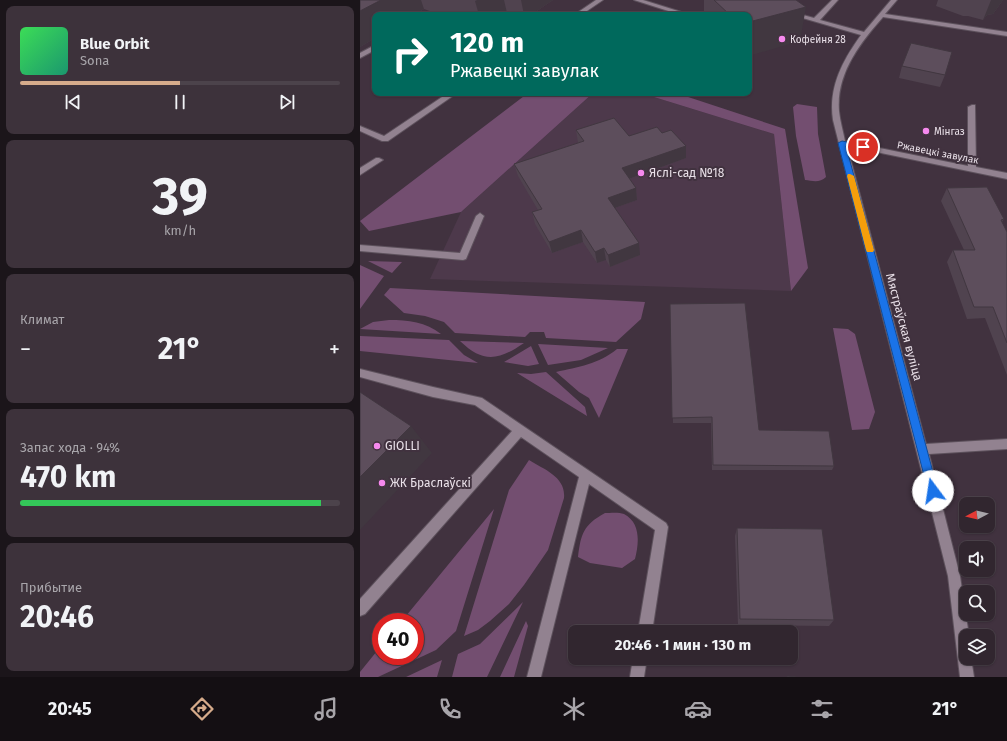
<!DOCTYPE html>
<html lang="ru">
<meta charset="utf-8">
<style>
body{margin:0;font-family:"Fira Sans",sans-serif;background:#3d323b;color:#f1f3f6;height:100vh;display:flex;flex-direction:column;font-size:15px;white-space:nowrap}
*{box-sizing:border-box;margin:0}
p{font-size:13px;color:#a8a5aa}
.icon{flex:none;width:22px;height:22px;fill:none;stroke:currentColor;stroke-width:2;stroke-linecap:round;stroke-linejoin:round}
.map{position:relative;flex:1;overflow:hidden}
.drawer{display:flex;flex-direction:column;gap:6px;padding:6px;background:#1b151a;width:360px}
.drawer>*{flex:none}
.guide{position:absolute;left:12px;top:12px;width:380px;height:84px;border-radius:8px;box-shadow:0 1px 3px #0004,0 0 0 1px #4c434b;background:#00695c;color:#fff;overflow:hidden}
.needle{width:26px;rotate:263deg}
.controls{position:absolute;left:599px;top:497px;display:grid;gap:8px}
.controls a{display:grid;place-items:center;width:36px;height:36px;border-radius:8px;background:#31262f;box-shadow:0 1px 3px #0004,0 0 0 1px #4c434b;font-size:20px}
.speed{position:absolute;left:12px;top:613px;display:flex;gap:8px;font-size:20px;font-weight:700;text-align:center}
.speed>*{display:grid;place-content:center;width:52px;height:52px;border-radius:50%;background:#31262f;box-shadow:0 1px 3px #0004,0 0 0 1px #4c434b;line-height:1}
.speed .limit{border:6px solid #d22;background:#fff;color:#111}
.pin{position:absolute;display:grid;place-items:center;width:34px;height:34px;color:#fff;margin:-17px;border:2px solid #fff;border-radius:50%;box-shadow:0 1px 4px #0007}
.me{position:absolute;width:44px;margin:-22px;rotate:346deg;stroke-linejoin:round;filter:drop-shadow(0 0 3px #0008)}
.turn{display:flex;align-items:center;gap:14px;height:84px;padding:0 12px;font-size:18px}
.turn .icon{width:52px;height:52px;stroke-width:2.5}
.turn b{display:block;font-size:28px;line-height:34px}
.big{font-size:30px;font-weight:700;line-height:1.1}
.drawer .tile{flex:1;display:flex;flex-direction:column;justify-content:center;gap:6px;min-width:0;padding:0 14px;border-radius:8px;background:#3d323b}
.drawer .dial{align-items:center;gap:0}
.dial b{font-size:52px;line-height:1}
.song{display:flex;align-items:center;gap:12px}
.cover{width:48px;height:48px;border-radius:6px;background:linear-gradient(135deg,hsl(130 70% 55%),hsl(160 70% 35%))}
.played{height:4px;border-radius:2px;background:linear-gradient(90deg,#d6ab8b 50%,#4c434b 50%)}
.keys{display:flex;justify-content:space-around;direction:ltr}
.heat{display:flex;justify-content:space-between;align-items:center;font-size:22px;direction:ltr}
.charge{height:6px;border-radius:3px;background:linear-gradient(90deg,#34c759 94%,#4c434b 0)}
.trip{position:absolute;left:208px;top:625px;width:230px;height:40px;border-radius:8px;background:#31262f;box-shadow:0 1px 3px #0004,0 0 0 1px #4c434b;font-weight:700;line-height:40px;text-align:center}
.menu{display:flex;height:64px;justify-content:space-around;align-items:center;background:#140f13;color:#a8a5aa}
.menu .icon{width:28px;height:28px}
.menu .current{color:#d6ab8b}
.menu b{font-size:18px;color:#f1f3f6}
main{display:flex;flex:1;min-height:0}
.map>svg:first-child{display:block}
.built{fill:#4d394b}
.green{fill:#734e70}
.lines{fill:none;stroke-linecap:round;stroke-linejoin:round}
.minor-casing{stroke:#5d515c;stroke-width:2}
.minor{fill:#928290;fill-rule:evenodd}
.wall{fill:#50434f}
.shaded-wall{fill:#413740}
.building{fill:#5d4e5c;stroke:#413740}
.route{fill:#1a73e8;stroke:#114b97}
.slow{fill:#f59e0b}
.poi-dot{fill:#f689ee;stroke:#41323f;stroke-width:1.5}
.labels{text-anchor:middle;stroke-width:4;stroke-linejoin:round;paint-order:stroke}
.far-poi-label{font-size:10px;fill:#e9e0e8;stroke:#41323f;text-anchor:start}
.far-street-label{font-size:10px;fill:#e9e0e8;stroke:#41323f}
.poi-label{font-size:12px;fill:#e9e0e8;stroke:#41323f;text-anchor:start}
.street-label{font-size:12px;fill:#e9e0e8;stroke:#41323f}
</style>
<main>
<section class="drawer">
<div class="tile">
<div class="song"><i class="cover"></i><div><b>Blue Orbit</b><p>Sona</p></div></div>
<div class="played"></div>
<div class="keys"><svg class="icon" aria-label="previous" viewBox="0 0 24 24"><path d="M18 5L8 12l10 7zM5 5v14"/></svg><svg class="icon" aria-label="pause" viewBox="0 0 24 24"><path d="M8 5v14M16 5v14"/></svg><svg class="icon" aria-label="next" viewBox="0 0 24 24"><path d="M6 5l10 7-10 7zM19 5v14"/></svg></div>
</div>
<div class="tile dial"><b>39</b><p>km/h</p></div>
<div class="tile"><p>Климат</p>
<div class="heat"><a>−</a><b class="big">21°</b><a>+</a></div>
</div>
<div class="tile"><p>Запас хода · 94%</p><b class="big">470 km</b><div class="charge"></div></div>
<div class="tile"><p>Прибытие</p><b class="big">20:46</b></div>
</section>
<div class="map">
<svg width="647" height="677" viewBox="0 0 647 677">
<rect width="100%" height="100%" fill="#41323f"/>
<!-- built -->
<path class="built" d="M233,93H281L414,134L431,291L70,279L101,212Z"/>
<!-- green -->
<path class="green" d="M168,93H233L101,212L9,231L0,221Z
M281,93H316L425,129L448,268L431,291L414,134Z
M437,104L457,107L458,134L466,177C460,183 453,181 445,180L436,136L433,107Z
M8,261L42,262L32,273Z
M0,265L24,276L0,309Z
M30,288L285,302L281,319L256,342L186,338L184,332H170L165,337L95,333L84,322L65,316L44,313L24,295Z
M29,320C48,320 66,322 81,334L0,329L13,322Z
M473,328L488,329L495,334L515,412L509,429L492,430Z
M0,336L89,340L104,355L118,363L0,351Z
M100,341L164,343C138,361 123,363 100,341Z
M178,344L248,348L221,360L188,365Z
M171,346L179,364L168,366L144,362Z
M257,349H268L239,418L229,398L219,392L196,372C218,367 239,364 257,349Z
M186,372L225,407L227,416L157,373L171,374Z
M169,460C185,470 206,477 204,498L188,550L164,585L149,604L130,621L118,630L104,636L149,490Z
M134,509L96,631L76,650L18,677H0V672L21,646V656H55V622H41Z
M245,513C250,513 259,512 264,514C281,523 279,543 275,559L262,568L230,563L218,557C221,534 223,525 245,513Z
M163,602L127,677H92L98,654L120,644Z
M166,621L168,626L154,677H140Z
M82,660L77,677H46Z"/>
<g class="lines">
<!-- minor casing -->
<g class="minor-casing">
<path id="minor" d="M236,0H243L221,15H214Z
M274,0H283L331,15H321Z
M472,0H478L460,20L504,32L531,0H537L525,14L647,32V36L523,17C500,43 476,74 479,111C480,121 483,131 485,141L608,166V107L612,105H615L616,167L647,173V179L487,146L566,444L647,439V449L569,454L600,576L609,636H606V658H611L614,677H600L588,576L473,120C468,87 483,60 501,35L429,14L432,12L454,18Z
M15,45V50L0,58V53Z
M88,93H97L28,141H22L0,131V126L24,136Z
M16,158H19L23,160L0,175V168Z
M120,213L124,216L106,259L103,260L0,251V245L100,253L116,216Z
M0,369L73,387L122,398L306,523L308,527L292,632H278L295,530L229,484L181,677H167L219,477L161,437L5,614L0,616V599L152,431L115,405L73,397L0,377Z
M273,658H287L284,677H270Z"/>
</g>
<!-- minor -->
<use href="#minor" class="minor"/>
</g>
<!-- wall -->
<path class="wall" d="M0,0H193L171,15H152L147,13L144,15H81L64,9L54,15H15V38L0,47Z
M344,0H436L440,41L389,15H344Z
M578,0H643L633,14L627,15L623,20L608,16H603L576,6Z
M542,66L585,75L580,87L539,78Z
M216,130L269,136L326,158L269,179L276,188L277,200L255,208L280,255L250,267L246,260L237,263L223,242L192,253L175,224L172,212L178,210L158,176L154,164L218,143Z
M587,188L644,219L642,222L647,232V375L625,318L607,319L587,262L593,250H604L581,201Z
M310,304L399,430L474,466L472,470H352L351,423H313Z
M377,528L474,620L469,626L378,625L375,536Z"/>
<!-- shaded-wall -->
<path class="shaded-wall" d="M21,0H61L64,9L54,15H15V38L0,47V11Z
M117,0H144L147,13L144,15H119L115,1Z
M161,0H193L171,15H164Z
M631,0H643L633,14L627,15L623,20Z
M446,7L440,41L389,56V22Z
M326,146V158L263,181L262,168Z
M276,188L277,200L249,210L248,198Z
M221,230L223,242L192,253L189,242Z
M279,243L280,255L250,267L248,255Z
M244,248L246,260L237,263L235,252Z
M51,426L72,453L0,530V477Z"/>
<!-- building -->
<path class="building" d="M0,0H21L0,11Z
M354,0H436L446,7L389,22V15H370Z
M551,43L592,52L585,75L542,66Z
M254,118L269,136L297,127L302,133L311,130L326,146L262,168L276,188L248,198L279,243L248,255L244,248L235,252L221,230L189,242L172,212L182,209L154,164L224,141L216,130Z
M627,187L644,219L641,220L647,232V343L633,307H614L593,250H615L587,188Z
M385,303L399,430L469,431L474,466L353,465L352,417L312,418L310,304Z
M0,392L51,426L0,477Z
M377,528L462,529L474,620L380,619Z
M427,676L436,677H427Z"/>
<!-- route -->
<path class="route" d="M482,141L503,145L507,147L503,149L486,146L578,491L577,495L573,496L569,495L568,491L478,143Z"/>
<!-- slow -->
<path class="slow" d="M488,174H490L494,176L514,250L513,252H507L506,250L487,176Z"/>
<!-- markers -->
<g class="poi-dot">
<circle cx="422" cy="39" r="4"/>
<circle cx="566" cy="131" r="4"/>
<circle cx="281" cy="173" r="4"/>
<circle cx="17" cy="446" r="4"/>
<circle cx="22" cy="483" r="4"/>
</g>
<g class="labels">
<!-- far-poi labels -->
<g class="far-poi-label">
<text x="430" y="43">Кофейня 28</text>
<text x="574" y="135">Мінгаз</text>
</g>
<!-- far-street labels -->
<g class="far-street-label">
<text transform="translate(578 152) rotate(11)" y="4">Ржавецкі завулак</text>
</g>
<!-- poi labels -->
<g class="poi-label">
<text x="289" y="177">Яслі-сад №18</text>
<text x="25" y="450">GIOLLI</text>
<text x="30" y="487">ЖК Браслаўскі</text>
</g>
<!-- street labels -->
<g class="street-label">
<text transform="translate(544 327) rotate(75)" y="4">Мястраўская вуліца</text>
</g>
</g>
</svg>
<div class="controls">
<a><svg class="needle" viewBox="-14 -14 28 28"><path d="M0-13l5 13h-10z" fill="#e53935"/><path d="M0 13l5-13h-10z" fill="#a8a5aa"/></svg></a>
<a><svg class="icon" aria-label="sound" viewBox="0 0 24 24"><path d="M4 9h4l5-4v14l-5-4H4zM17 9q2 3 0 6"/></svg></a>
<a><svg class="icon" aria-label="search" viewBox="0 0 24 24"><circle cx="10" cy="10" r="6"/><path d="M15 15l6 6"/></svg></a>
<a><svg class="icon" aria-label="layers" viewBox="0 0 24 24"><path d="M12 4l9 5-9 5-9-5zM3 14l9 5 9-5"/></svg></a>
</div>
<div class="speed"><div class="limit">40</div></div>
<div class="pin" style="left:503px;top:147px;background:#d93025"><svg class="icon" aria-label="arrive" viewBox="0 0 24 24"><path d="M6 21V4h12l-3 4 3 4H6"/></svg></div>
<svg class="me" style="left:573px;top:491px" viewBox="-20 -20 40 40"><circle r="19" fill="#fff"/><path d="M0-13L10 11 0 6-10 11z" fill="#1a73e8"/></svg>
<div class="trip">20:46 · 1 мин · 130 m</div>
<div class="guide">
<div class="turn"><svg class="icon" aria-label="right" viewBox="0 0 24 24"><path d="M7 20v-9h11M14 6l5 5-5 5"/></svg><div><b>120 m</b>Ржавецкі завулак</div></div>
</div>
</div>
</main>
<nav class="menu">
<b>20:45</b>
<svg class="icon current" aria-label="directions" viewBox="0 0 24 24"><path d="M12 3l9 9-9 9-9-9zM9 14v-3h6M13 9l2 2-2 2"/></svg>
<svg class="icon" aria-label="music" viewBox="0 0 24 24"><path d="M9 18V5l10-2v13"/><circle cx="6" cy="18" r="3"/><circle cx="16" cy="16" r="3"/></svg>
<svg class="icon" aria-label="phone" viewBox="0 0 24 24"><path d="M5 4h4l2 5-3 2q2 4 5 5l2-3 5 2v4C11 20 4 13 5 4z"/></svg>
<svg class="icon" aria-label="climate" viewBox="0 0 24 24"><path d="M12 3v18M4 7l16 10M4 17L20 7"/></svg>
<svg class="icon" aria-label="car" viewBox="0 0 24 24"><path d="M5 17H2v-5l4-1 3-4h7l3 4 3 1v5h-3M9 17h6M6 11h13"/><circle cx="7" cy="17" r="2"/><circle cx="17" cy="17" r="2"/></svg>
<svg class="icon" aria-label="filters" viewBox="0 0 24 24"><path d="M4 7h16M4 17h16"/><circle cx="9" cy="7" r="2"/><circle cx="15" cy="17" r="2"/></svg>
<b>21°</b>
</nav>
